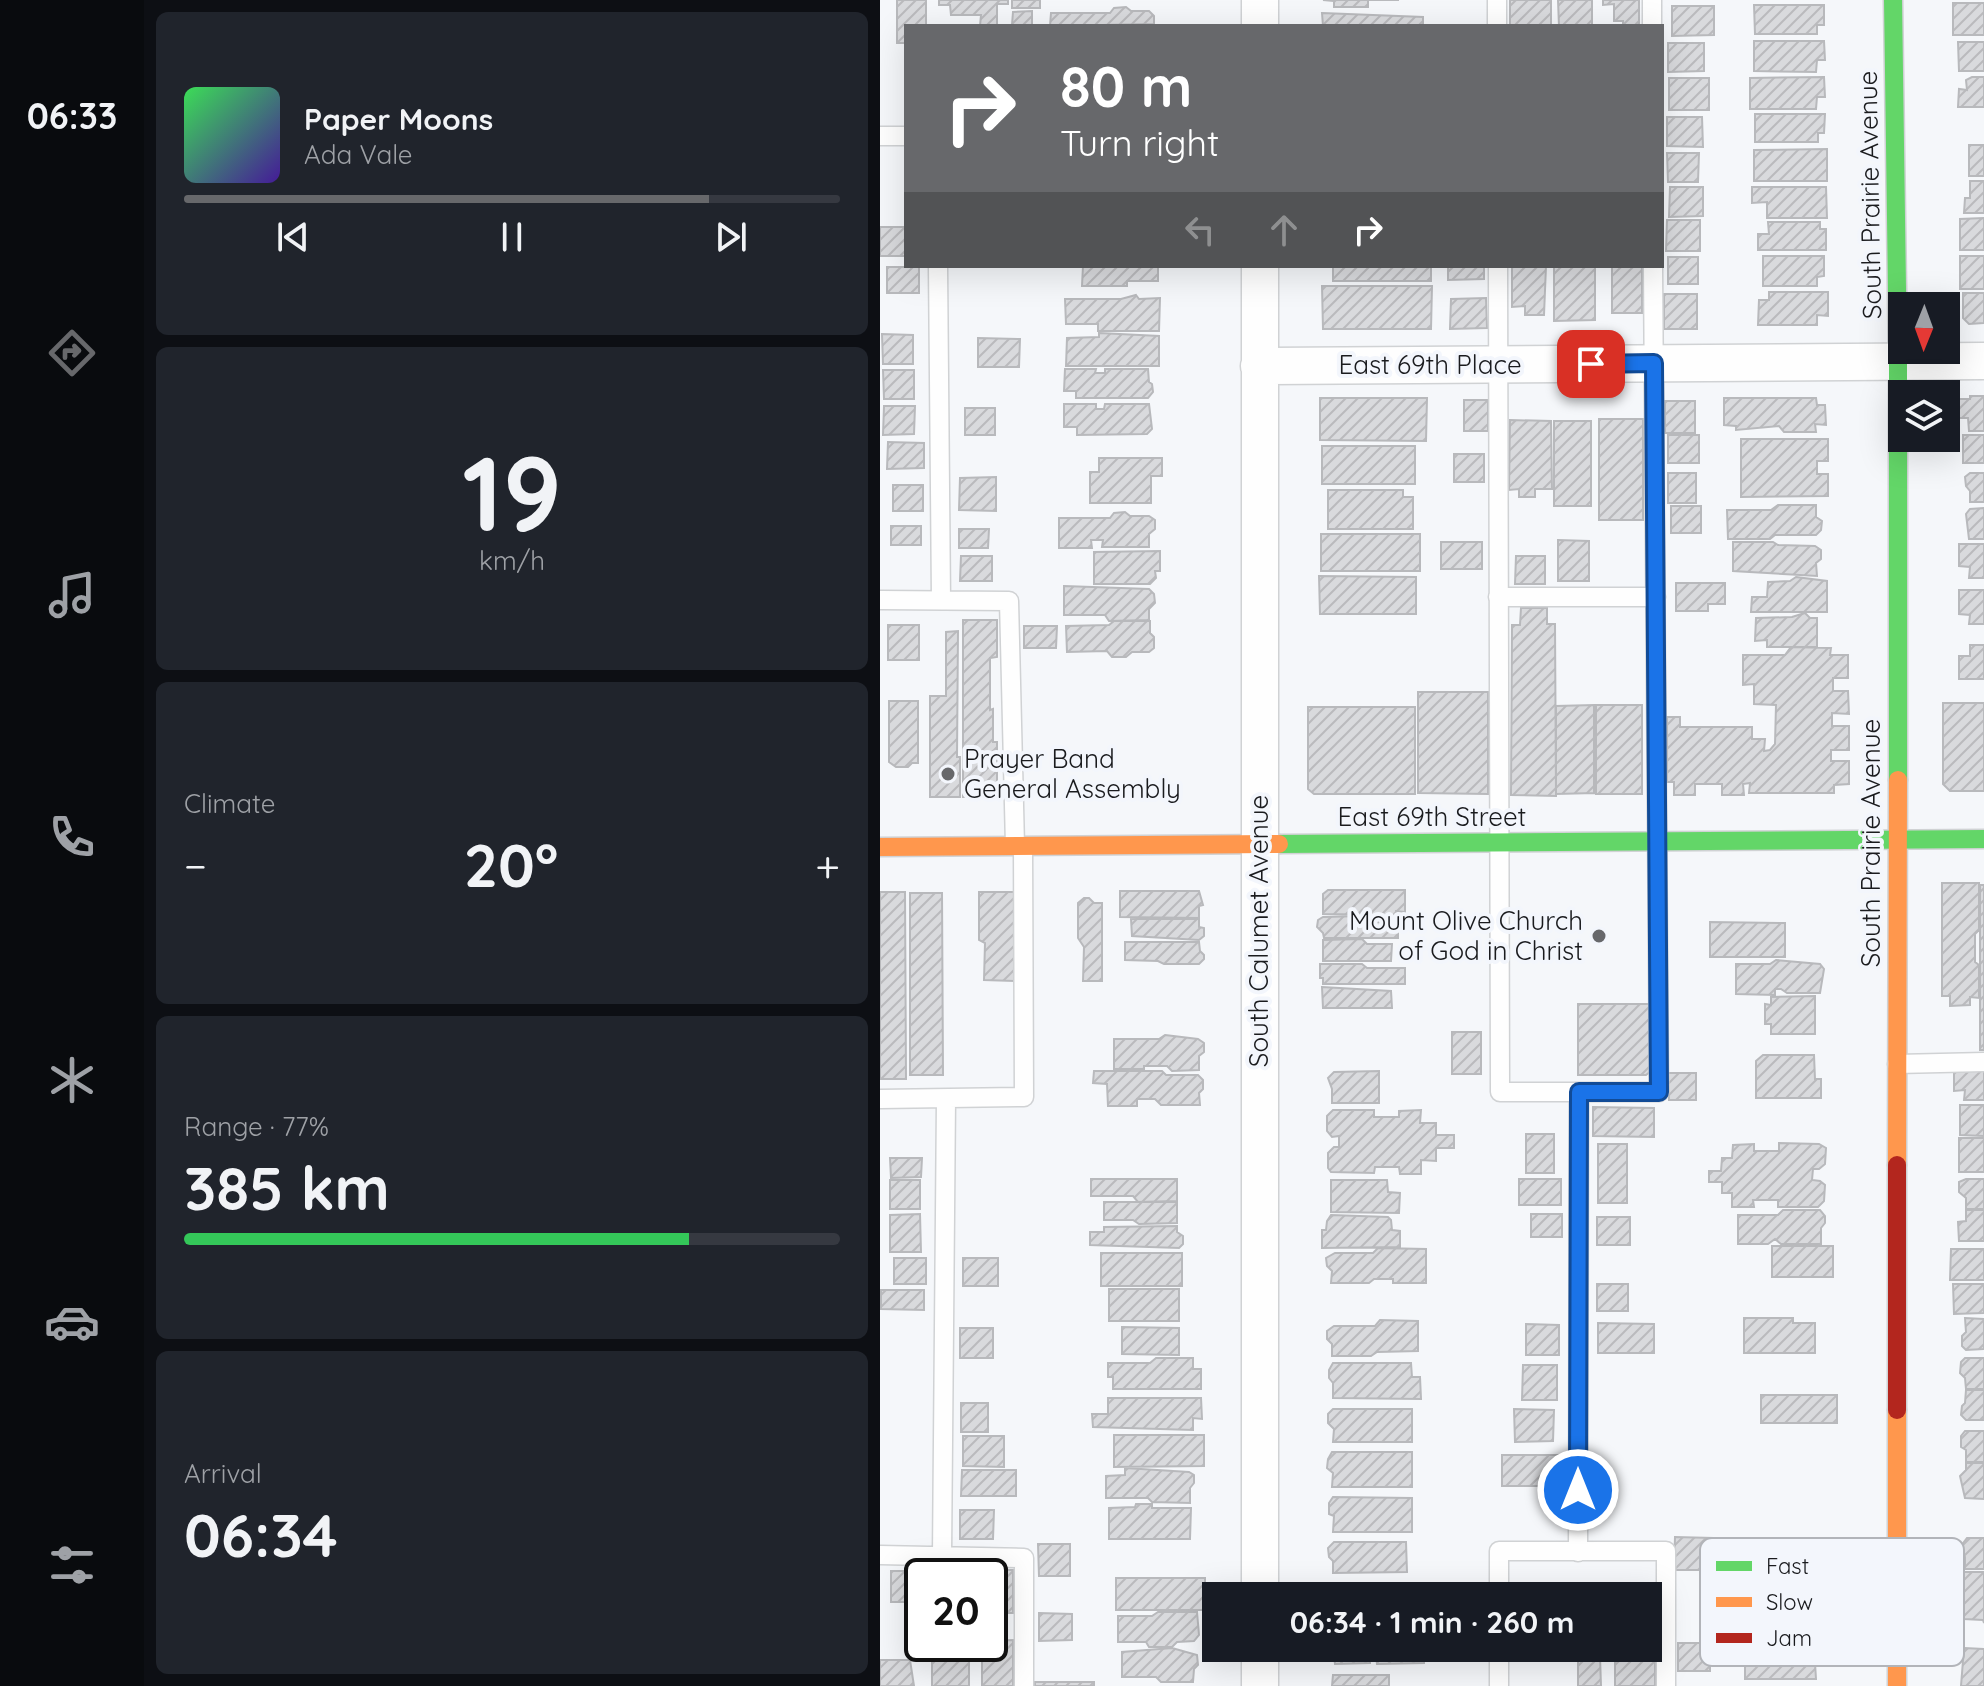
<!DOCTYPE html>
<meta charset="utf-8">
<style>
body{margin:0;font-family:Quicksand,sans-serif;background:#20242c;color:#f1f3f6;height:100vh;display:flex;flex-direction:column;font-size:30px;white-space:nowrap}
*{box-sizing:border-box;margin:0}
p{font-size:26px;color:#9ea1a6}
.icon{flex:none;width:44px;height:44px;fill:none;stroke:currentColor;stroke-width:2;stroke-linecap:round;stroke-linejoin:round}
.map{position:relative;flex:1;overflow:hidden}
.details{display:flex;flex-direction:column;gap:12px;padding:12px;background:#0d0f14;width:736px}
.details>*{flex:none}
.hud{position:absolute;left:24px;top:24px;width:760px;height:244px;border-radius:0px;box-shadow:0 8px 32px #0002;background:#67686b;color:#fff;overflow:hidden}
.needle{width:52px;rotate:181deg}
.buttons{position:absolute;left:1008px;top:292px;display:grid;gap:16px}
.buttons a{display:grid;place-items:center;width:72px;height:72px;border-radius:0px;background:#171b24;box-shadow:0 8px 32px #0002;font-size:40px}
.speed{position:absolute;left:24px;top:1558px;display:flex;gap:16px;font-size:40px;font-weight:700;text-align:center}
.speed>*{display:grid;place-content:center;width:104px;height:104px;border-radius:50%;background:#171b24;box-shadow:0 8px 32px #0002;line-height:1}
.speed .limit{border:4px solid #111;border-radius:12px;background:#fff;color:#111}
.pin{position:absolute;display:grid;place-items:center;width:68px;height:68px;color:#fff;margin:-34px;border-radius:16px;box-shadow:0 4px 12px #0006}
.me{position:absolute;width:88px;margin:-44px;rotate:0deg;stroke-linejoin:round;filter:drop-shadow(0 0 6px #0008)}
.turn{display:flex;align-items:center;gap:28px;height:168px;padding:0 24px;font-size:36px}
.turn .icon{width:104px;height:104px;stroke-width:2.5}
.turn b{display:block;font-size:56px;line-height:68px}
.lanes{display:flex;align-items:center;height:76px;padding:0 24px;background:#0003;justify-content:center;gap:40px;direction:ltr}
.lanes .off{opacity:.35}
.big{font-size:60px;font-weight:800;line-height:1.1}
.details .tile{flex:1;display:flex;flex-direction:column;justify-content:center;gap:12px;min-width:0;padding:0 28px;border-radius:12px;background:#20242c}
.details .dial{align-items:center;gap:0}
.dial b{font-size:104px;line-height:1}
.song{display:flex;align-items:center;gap:24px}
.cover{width:96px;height:96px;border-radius:12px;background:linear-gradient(135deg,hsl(130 70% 55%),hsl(260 70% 35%))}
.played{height:8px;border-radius:4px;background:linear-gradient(90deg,#67686b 80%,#363941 80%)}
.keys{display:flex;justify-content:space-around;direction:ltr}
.heat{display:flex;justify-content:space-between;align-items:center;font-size:44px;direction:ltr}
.charge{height:12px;border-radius:6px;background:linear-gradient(90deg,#34c759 77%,#363941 0)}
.trip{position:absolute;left:322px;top:1582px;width:460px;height:80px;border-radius:0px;background:#171b24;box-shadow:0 8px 32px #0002;font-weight:800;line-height:80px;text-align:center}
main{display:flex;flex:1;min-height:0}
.tab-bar{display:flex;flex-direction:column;width:144px;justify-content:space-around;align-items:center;background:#090b0e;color:#9ea1a6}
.tab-bar .icon{width:56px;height:56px}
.tab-bar .selected{color:#67686b}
.tab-bar b{font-size:36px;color:#f1f3f6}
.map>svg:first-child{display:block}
.building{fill:url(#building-hatch);stroke:#b8b9bc;stroke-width:2}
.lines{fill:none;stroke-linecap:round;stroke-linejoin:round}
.lane-casing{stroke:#d0d2d4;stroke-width:21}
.street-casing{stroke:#d0d2d4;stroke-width:39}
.fast-casing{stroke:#d0d2d4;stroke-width:21}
.slow-casing{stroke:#d0d2d4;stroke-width:21}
.jam-casing{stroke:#d0d2d4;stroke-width:21}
.lane{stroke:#fefefe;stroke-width:18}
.street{stroke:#fefefe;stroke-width:36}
.fast{stroke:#63d668;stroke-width:18}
.slow{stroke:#ff974d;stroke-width:18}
.jam{stroke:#b3261e;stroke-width:18}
.route-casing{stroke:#114b97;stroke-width:20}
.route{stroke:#1a73e8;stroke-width:14}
.poi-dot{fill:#67686b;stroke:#f3f6fc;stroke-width:3}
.labels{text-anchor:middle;stroke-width:8;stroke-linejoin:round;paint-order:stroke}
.street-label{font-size:26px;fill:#1a1b1e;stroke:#f3f6fc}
.poi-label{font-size:26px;fill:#1a1b1e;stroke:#f3f6fc;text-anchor:start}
.key{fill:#f3f6fc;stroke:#b2b4b9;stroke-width:2}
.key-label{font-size:22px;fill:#1a1b1e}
</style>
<main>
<nav class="tab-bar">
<b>06:33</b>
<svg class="icon selected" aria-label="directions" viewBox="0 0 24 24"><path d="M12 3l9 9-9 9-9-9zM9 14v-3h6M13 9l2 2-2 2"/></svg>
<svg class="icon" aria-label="music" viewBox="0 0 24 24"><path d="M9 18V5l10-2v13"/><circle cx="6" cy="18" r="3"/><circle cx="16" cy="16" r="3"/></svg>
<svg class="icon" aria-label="phone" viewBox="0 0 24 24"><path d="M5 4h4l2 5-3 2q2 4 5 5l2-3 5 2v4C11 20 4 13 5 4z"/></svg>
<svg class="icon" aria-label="climate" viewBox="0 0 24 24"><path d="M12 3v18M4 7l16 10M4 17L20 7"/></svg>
<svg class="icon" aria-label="car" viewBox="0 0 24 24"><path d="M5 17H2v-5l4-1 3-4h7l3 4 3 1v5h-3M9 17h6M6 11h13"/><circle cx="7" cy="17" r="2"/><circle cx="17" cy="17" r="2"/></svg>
<svg class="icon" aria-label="filters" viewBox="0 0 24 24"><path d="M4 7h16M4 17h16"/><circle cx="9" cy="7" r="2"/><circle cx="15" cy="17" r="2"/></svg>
</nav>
<section class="details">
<div class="tile">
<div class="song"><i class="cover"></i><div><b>Paper Moons</b><p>Ada Vale</p></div></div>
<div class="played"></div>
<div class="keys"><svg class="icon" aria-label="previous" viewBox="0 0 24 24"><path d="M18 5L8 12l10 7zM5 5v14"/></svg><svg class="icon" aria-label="pause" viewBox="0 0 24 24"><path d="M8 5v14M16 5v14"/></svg><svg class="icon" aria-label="next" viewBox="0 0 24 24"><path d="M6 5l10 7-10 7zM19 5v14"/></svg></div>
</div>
<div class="tile dial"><b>19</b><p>km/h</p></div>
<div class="tile"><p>Climate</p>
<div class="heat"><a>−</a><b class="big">20°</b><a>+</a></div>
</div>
<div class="tile"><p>Range · 77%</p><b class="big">385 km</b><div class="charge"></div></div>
<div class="tile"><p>Arrival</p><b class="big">06:34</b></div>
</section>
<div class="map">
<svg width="1104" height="1686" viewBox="0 0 1104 1686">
<defs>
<pattern id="building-hatch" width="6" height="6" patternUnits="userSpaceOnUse" patternTransform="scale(2)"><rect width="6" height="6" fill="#d9dadd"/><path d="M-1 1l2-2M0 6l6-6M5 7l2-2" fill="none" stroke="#bababd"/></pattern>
</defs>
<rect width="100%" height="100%" fill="#f5f7fa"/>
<!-- building -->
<path class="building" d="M17,0H46V26H26V43H17Z
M59,0H128V4H117V26H100L101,15H71L70,5H59Z
M132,0H160V8H132Z
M488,0V7H454V1L443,0H519Z
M630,0H671V26H630Z
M678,0H712V26H679Z
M723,0H759V26H743V21H734V4L723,5Z
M1073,3H1104V35H1073Z
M874,5H944V25H937V34H875Z
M792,6H834V35L792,36Z
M246,7L251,11H269L274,16V24L170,26L171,13H230L234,8Z
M152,11V25H132L133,12Z
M442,13L543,17V26H443Z
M874,41H944L945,60H937L936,72L874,71Z
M1078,42H1104V71H1079Z
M788,43H824V71L788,72Z
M944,77L945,97H937L936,109H870V78Z
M1092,77H1104V107H1078L1079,89L1087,90L1086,80Z
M789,78H829V110H789Z
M875,114H945L944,133H938V142H875Z
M787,117H822L823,147L787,146Z
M1089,145H1104V176H1089Z
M947,149V181H874V150Z
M787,153H819L818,182H788Z
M1090,181H1104V213H1084L1085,198H1090Z
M790,187H823V216L789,217Z
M872,187H946L947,218H887V202L872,203Z
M1104,218V250H1080V219Z
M787,220H820V251H786Z
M888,222H940V229H946V250H878V234H889Z
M0,227H26V256H0Z
M883,256H944V276L937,277V286H883Z
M1080,256H1104V289H1080Z
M788,257H818V284H788Z
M203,266H278V281H247V286H202Z
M453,266H551V281H453Z
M568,266H604V279L568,280Z
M632,266H666L664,315H645V306L632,307Z
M674,266H715V320L674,321Z
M732,266H762V313H732Z
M7,267H39V293H7Z
M442,286H552L551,329H443Z
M889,292H948V316L937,315V325H878L879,300H889Z
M1083,293H1104V323L1089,324L1083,318Z
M784,294H817V329H784Z
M256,295L259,299L280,298L279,331H218V324H186L185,299H241Z
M606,298L607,328L570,329L571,299Z
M219,333L279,336V366H186L187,338L219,337Z
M2,334L33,335V364H3Z
M98,338L140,339L139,367H98Z
M185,369H216L215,373H225V369H268L269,382L272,384L273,392L268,398H196V391H184Z
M3,370H34V399H4Z
M1090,396H1104V431H1089L1088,418H1079V399H1090Z
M440,398H547L546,441L440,440Z
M844,398H936L937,405H945L946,425L935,424L936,432H904L899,426L856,430V426L844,425Z
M584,400H608V431H584Z
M785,401H815V433H785Z
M184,404H216V409H224L225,404H269L272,429L267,434L197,435V427H184Z
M4,406H35L34,434L3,435Z
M85,408H115V435H85Z
M719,419H763V520H719Z
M630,420L671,421L672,489H655V497H639V489L629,490Z
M674,421H711V506H674Z
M788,435H819V463H788Z
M1083,435H1104V463H1083Z
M861,439H948V461H937V474H948V496L861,497Z
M8,442L44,443V468L7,469Z
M442,446H535V484H442Z
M574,454H604V482H574Z
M219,458H282V476H271V503H210V472H219Z
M788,473H816V503H788Z
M1090,473H1104V502H1090V491L1086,486L1085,477Z
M116,477V511L79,510L80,478Z
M13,485H43V511H13Z
M448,490H523V497H533V529H448Z
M898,505H936V517L942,521L941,530L936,535H895L890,539H848L847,510H891Z
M791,506H821V533H791Z
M1104,508V539H1089L1086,514L1090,509Z
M245,512L250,516H269L275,520V529L269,534V547H222L223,540H211L212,548H179V518H230L234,513Z
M11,526H41V545H11Z
M79,529H109L108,548H79Z
M441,534H540V571H441Z
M678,540L709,541V581H678Z
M561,542H602V569H561Z
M853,542H893L898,545L935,546L941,550V559L936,563L937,576L853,571Z
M1079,544H1104V578H1089L1090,567L1079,566Z
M280,551V571H275L276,578L270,584H214V552Z
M81,556H112V581H80Z
M636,556H665V584H635Z
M439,576L536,577V614H440Z
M916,577L947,581V612H871L872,597H887L888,582L910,581Z
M796,583H845V604H828V611H796Z
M184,586L269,589L274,594L275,603L269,609V620L229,621L225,615H184Z
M1079,590H1104V624H1089L1090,615L1079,614Z
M641,608H667V624H675L676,796L631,795L632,625H640Z
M925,613L930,618H937V647H887V640L875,641L876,618L912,617Z
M83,620H117V657L110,658V710L113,709V742H117V797H83Z
M234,621H270V633L274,637V648L269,652H252L246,657H232L227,651L187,652L186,626L229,625Z
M8,625H39V660H8Z
M144,626H177L176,648H144Z
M78,631L77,757H80V797H50V696H66V632Z
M1090,645H1104V679H1079V656H1090Z
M911,647L951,648L950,655H968V678H953V691H968L969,714L952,713V726H969V750H951V761H969V784L954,785V793H869L870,783L863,784L864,795H842V784H815V795H794V782H787V717H800V727H872V739H885L884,751L890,750L895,744L896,705L874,704V684L863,685V655H905Z
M538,692H608V794L538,793Z
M9,701H38V763H32L28,767H16L9,762Z
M1063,703H1104V791H1070L1063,784Z
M714,705V793L676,794V706Z
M716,705H762V794H716Z
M428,707H535V794H434L428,789Z
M1062,883H1099V930L1095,934V962L1099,965V998L1090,997V1005L1070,1006V996H1062Z
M1100,885H1104V1050H1100Z
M448,890H525V912L516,911V915L443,914V894Z
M240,891H319L323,905L319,906V918L240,917Z
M0,892H25L26,1079H0Z
M99,892H134V981L104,980L105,943L99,940Z
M30,893H62L63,1075H30Z
M204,898H209L214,903H222V981H203L204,947L198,938V903Z
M482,916L489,922H518V938H444L443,933L437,927L438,920L443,917Z
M251,919H319V927L324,928V936L319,940L252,936Z
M830,922L905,923V957H830Z
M482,939L487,944H512L511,961H443V940Z
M245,942H319L320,951L324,955V959L319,964H284L278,961L245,960Z
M896,960L940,964L944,969L940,993H907L901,989H895V995L856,994V964H890Z
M440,964H482L487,968H525V984H443V978H440Z
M442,987L511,991L512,1008H443Z
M935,996V1034H891V1024H885V1004L891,1005V997Z
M698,1004H770L771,1071L766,1075H698Z
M572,1032H601V1074H572Z
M285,1035L318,1039L324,1043V1052L319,1056V1070L292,1071L287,1066H264V1069H234V1039H279Z
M883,1055H934L935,1079H941V1098H876V1061Z
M1074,1070H1104V1100H1084L1085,1090L1074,1091Z
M214,1071H282L286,1075H318L323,1080V1089L319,1093L320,1105H281L275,1099H257V1106H228L227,1084L213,1083Z
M499,1071V1103H452V1089L448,1078L454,1072Z
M788,1073H816V1100H789Z
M1080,1105H1104V1136L1080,1135Z
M713,1107L774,1108V1137L713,1136Z
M453,1110H494V1117H519V1111L541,1110L540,1123H556V1135H574V1148H556V1161L541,1160V1174H520L519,1167H495L494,1173L451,1172L448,1168V1153L454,1147H459V1136L452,1137L447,1131V1116Z
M646,1134H674V1173H646Z
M1079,1138H1104V1172H1079Z
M899,1143L939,1144L946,1148L945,1164L939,1169H933L932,1180L940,1181L945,1185L944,1201L938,1207H898V1200H873L874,1207H852V1193H842V1182H829V1171H841L842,1158H852L853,1145L874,1144V1151H899Z
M718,1144H747V1203H718Z
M10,1158H42L41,1177L11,1178Z
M211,1179H297V1201L258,1202L253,1196H211Z
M639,1179H681V1205H639Z
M1086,1179H1104V1209H1086V1198L1079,1192V1182Z
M10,1180H40V1209H10Z
M451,1180H507L508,1192L520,1193L519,1213L451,1212Z
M224,1202H297V1223L259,1224L253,1220H224Z
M903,1210H940L945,1216V1223L941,1228V1244H901L895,1239L888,1244H858V1215H898Z
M1086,1210H1104V1241H1079L1078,1222L1086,1221Z
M40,1214L41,1252H10V1215Z
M651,1214H682V1237H651Z
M451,1215L508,1217L511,1220L512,1230L520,1231V1247L442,1248V1230H446L447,1221Z
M717,1217H750V1245H717Z
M297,1226V1232L303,1236V1244L299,1248L210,1245V1232H224V1227Z
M892,1246H953V1277H892Z
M498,1248L546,1249V1283H513V1279H494L489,1283H451L452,1271L447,1266L446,1258L455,1253H493Z
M1071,1249H1104V1280H1070Z
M221,1253H302V1286H221Z
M14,1258H46V1284H14Z
M83,1258H118V1286H83Z
M717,1284H748V1311H717Z
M1073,1284H1104V1313L1074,1314Z
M229,1289H299V1321H229Z
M1,1290H44V1310L1,1309Z
M864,1318H913V1323H935V1353H864Z
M1085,1318L1104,1319V1349L1086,1350L1082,1346V1336L1086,1332Z
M500,1320L538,1321V1351L497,1352L491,1356H452V1344L447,1339V1331L454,1326H495Z
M718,1323L774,1324V1353H718Z
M646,1324L679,1325V1355H646Z
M242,1327L299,1328V1355L242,1354Z
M80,1328H113V1358H80Z
M276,1358H313V1369H321V1389H233V1377H228V1363H270Z
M1085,1358H1104V1389H1086L1085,1378L1080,1373L1081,1362Z
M453,1363H531L532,1377H540L541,1399L453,1398V1383L449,1378V1370Z
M643,1365H677V1400H642Z
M1086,1390H1104V1420H1086L1081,1415L1082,1406L1085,1403Z
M881,1395H957V1423H881Z
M228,1398H321L322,1419L313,1418V1430L213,1427L212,1414H228Z
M81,1403H108V1432H81Z
M453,1409H532V1442H453L454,1429L448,1423V1414Z
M634,1409L674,1410L673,1441L635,1442Z
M1085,1431H1104V1462H1086V1450L1081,1447V1436Z
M234,1435H324V1466L234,1467Z
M83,1436H124V1467L83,1466Z
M452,1452H532V1487H452L453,1473L447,1468L448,1459Z
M622,1455H682V1486H622Z
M1086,1463H1104V1499L1085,1498L1080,1476L1086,1470Z
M245,1468L309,1472L314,1475V1483L310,1488V1503L272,1502L268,1498H226V1476L245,1475Z
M82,1470H136V1496H81Z
M453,1497L532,1498V1532H453L454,1516L449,1514V1503Z
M256,1504H272V1508H311L310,1539H229V1508L255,1507Z
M80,1510H114L113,1539H80Z
M795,1537L833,1538V1570H794Z
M1087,1538H1104V1569H1085V1557L1080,1552L1081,1546Z
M454,1542H526L527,1572L453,1573V1561L449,1557L448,1548Z
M158,1544H190V1576H159Z
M61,1569H92L93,1576H61Z
M103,1570H133V1613H110V1576H103Z
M11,1571H39V1602H11Z
M1084,1572H1104V1623L1103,1620L1084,1619L1081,1583H1084Z
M236,1578H325V1610H236Z
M503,1584H539V1596H449L454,1590H494Z
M278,1612H317L319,1635L314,1641L297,1642L292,1647H269L266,1642H238V1616H272Z
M159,1613L192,1614V1640L159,1641Z
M133,1640V1686H102V1644H110V1641Z
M798,1643H830V1671H798Z
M865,1646H933L941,1653L935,1663L936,1679H865Z
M292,1648L317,1655L318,1665L314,1669L313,1682H281L276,1677H242V1652Z
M453,1648H544V1663L497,1664L496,1655L490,1656V1663L455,1664Z
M572,1648H606V1661L572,1660Z
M1084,1648L1104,1649V1686H1081Z
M52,1652H89V1686H52Z
M720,1656L721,1686H698V1657Z
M775,1659V1686H735V1660Z
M0,1660H30L34,1686H0Z
M453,1675H509V1686H452Z
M155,1682H214V1686H155Z"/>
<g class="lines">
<!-- lane casing -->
<g class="lane-casing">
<path id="lane" d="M617,0V26
M772,0V26
M0,136H26
M58,266L61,600
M618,266L620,1092H779L773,266
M618,597H776
M0,600L129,601L135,846
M1017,1064L1104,1062
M0,1099L144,1097L143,846
M698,1552L699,1092
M0,1555L144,1558V1686
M62,1556L66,1099
M619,1596V1551H786V1686
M619,1648V1686"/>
</g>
<!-- street casing -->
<g class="street-casing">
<path id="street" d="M380,0V26
M380,266V1596
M379,366L1104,361
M380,1648V1686"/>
</g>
<!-- fast casing -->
<g class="fast-casing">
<path id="fast" d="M1013,0L1018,362V780
M399,844L1104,839"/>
</g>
<!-- slow casing -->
<g class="slow-casing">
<path id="slow" d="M0,847L399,844
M1017,1165L1018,780
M1017,1686V1410"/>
</g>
<!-- jam casing -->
<g class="jam-casing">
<path id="jam" d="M1017,1410V1165"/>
</g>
<!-- lane -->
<use href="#lane" class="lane"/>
<!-- street -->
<use href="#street" class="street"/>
<!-- fast -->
<use href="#fast" class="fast"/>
<!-- slow -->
<use href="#slow" class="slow"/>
<!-- jam -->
<use href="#jam" class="jam"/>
</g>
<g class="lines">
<!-- route casing -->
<g class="route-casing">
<path id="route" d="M698,1490L699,1092H779L774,363L711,364"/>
</g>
<!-- route -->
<use href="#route" class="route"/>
</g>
<!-- markers -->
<g class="poi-dot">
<circle cx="68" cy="774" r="8"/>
<circle cx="719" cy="936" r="8"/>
</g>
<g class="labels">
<!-- street labels -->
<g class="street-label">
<text transform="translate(990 195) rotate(-91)" y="9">South Prairie Avenue</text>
<text x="550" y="374">East 69th Place</text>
<text x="552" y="826">East 69th Street</text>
<text transform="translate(991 843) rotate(-90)" y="9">South Prairie Avenue</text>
<text transform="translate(379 931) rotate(-90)" y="9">South Calumet Avenue</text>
</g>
<!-- poi labels -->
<g class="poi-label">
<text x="84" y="768">Prayer Band<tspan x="84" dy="30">General Assembly</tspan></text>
<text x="703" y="930" text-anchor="end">Mount Olive Church<tspan x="703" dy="30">of God in Christ</tspan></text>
</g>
</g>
<!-- legend -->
<rect x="820" y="1538" width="264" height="128" rx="12" class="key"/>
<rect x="836" y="1561" width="36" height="10" fill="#63d668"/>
<rect x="836" y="1597" width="36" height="10" fill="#ff974d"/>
<rect x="836" y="1633" width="36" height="10" fill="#b3261e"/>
<g class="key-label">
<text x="886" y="1574">Fast</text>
<text x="886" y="1610">Slow</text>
<text x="886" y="1646">Jam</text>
</g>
</svg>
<div class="buttons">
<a><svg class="needle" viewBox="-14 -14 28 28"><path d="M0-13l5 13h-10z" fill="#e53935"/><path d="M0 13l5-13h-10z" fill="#9ea1a6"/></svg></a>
<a><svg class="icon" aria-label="layers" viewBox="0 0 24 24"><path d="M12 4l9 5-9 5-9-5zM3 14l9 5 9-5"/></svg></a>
</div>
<div class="speed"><div class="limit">20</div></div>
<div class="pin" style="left:711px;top:364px;background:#d93025"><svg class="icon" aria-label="arrive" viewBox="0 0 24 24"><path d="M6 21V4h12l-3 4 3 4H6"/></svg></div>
<svg class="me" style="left:698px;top:1490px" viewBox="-20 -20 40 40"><circle r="17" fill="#1a73e8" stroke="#fff" stroke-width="3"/><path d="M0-11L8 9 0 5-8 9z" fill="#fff"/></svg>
<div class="trip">06:34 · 1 min · 260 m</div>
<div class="hud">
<div class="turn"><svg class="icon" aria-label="right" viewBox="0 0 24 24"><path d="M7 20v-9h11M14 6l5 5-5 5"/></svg><div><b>80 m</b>Turn right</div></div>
<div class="lanes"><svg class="icon off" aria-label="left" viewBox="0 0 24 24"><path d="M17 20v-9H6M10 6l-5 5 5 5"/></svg><svg class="icon off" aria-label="ahead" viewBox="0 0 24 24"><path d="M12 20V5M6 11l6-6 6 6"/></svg><svg class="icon" aria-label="right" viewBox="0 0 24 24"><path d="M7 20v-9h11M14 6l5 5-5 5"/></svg></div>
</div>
</div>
</main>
